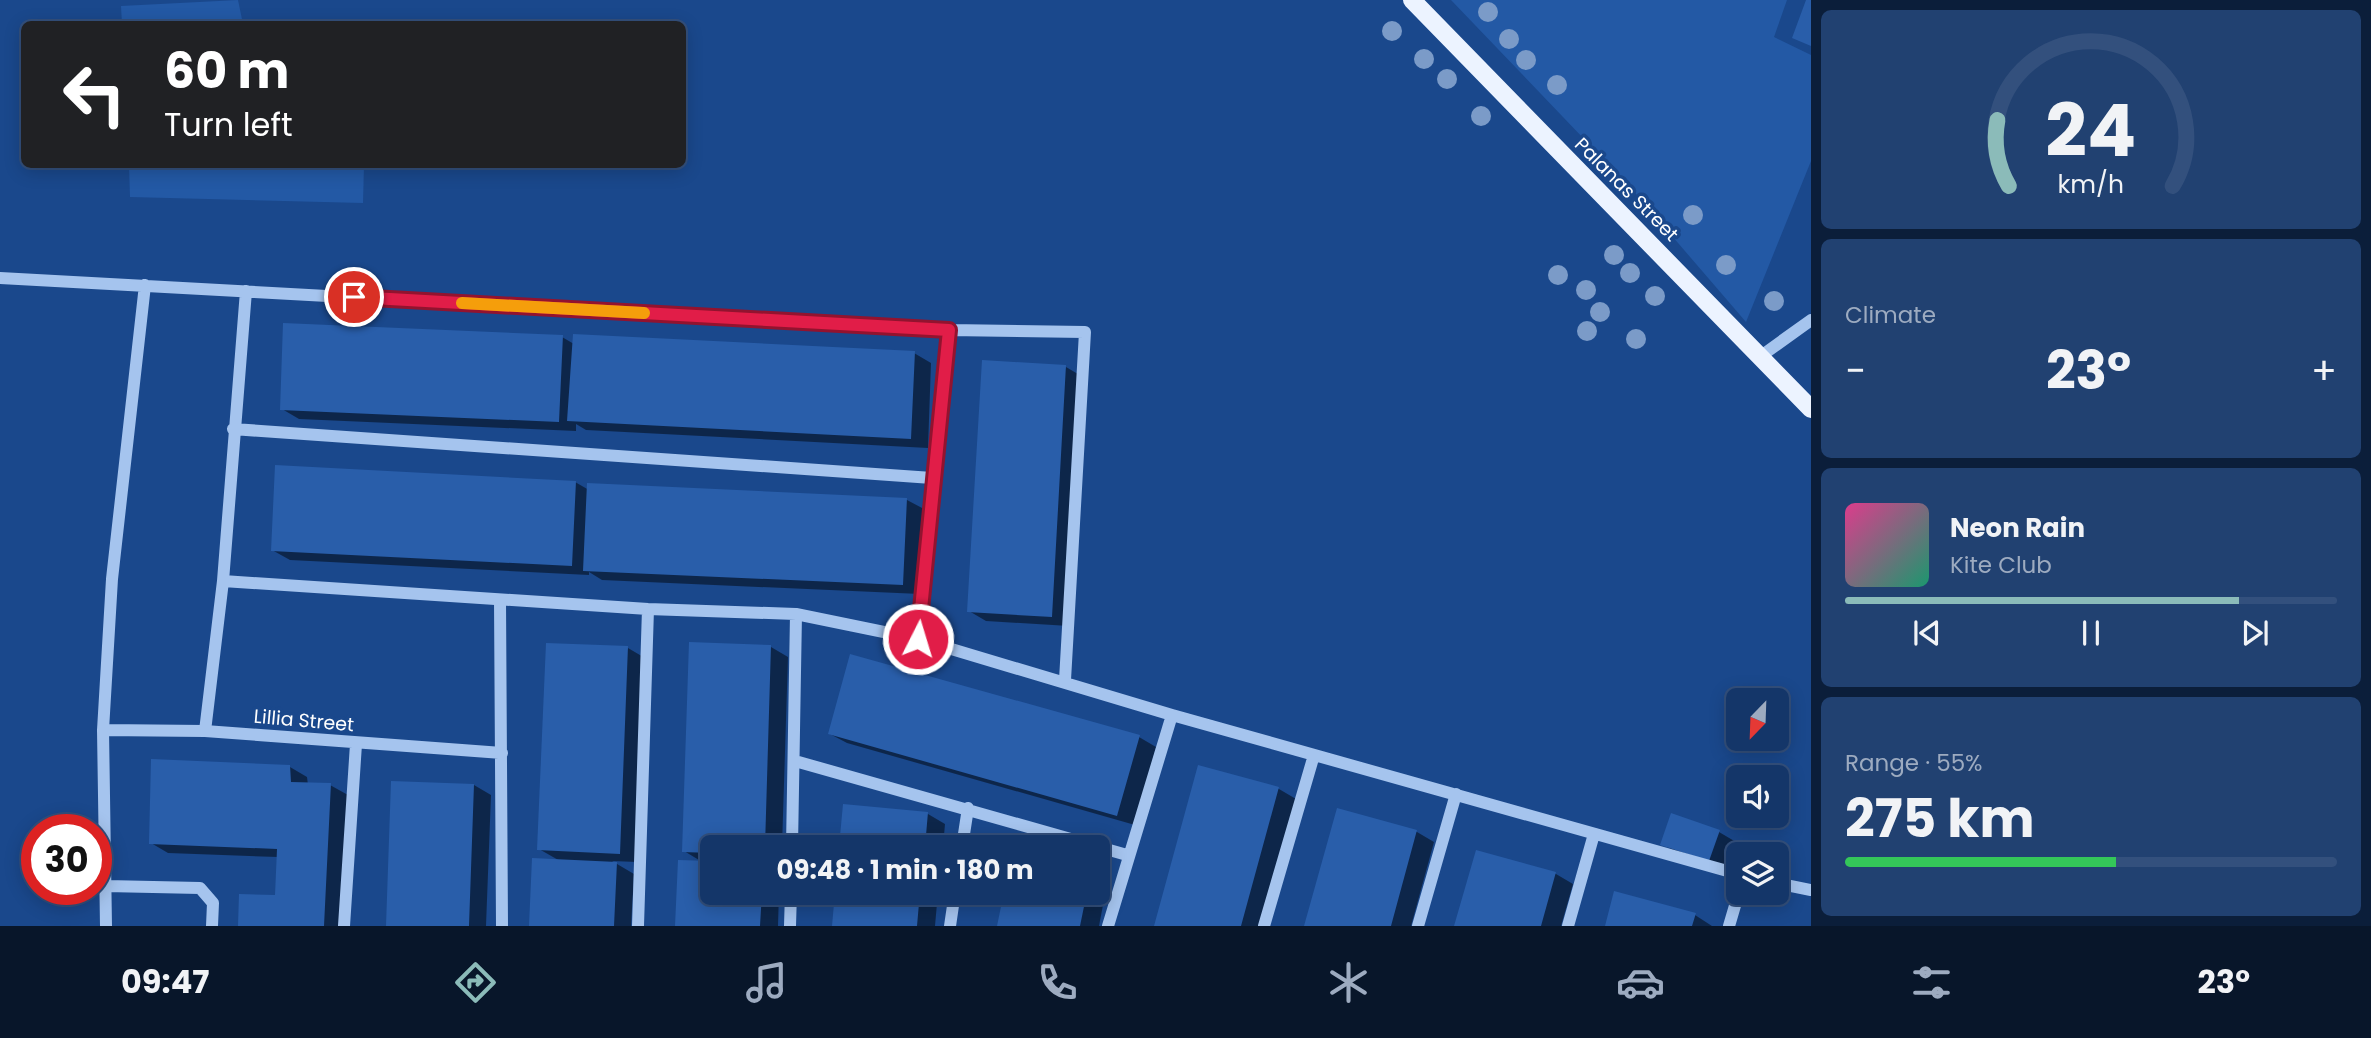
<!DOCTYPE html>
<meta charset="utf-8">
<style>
body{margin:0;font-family:Poppins,sans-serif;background:#214171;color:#f1f3f6;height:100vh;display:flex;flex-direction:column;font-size:26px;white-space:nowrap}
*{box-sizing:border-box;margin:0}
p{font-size:23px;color:#9dabc0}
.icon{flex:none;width:38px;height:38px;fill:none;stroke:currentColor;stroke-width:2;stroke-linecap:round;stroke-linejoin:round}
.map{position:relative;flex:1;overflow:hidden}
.side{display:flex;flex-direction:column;gap:10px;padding:10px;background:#0b1e3a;width:560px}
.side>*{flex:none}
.hud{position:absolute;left:21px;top:21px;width:665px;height:147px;border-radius:10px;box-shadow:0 4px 18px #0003,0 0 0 2px #33507d;background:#202124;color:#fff;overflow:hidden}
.needle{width:46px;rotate:203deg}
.controls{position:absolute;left:1726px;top:688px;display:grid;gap:14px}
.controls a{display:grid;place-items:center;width:63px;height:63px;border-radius:10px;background:#143669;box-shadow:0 4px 18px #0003,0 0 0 2px #33507d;font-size:35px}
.speed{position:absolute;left:21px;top:814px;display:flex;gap:14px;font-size:35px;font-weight:700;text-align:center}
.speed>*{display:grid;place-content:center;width:91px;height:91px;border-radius:50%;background:#143669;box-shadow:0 4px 18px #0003,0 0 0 2px #33507d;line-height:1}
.speed .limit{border:10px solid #d22;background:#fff;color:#111}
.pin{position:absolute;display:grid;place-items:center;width:60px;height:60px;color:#fff;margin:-30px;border:4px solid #fff;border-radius:50%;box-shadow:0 2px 7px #0007}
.me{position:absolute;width:77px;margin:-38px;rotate:5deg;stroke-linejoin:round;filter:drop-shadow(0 0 5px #0008)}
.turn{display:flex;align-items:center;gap:24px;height:147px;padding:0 28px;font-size:32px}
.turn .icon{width:91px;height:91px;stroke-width:2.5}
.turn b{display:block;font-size:49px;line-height:60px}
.big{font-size:52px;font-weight:700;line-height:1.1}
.side .card{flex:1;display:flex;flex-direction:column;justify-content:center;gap:10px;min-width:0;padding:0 24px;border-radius:10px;background:#214171}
.side .dial{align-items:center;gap:0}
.dial svg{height:182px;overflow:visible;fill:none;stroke:#33507d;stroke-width:7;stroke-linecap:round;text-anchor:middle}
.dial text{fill:#f1f3f6;stroke:none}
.song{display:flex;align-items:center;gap:21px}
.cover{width:84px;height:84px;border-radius:10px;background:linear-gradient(135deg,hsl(330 70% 55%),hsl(160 70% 35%))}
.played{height:7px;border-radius:4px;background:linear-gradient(90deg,#8bbbb9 80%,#33507d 80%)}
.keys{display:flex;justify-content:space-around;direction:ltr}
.heat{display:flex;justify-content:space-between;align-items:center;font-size:38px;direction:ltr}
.charge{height:10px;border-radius:5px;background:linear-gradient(90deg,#34c759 55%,#33507d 0)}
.trip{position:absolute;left:700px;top:835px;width:410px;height:70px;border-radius:10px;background:#143669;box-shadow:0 4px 18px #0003,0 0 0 2px #33507d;font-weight:700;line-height:70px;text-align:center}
.tabs{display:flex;height:112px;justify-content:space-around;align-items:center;background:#08162a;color:#9dabc0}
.tabs .icon{width:49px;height:49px}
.tabs .current{color:#8bbbb9}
.tabs b{font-size:32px;color:#f1f3f6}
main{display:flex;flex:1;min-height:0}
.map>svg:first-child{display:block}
.green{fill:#2359a5}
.shadow{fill:#0007}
.building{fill:#295eaa}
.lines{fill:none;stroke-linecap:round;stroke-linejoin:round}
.minor{stroke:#a5c4ee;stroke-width:12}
.major{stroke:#ecf3ff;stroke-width:18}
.tree{fill:#7b9bc8}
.route-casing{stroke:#92132f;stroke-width:18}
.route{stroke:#e11d48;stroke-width:12}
.slow{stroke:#f59e0b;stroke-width:12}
.labels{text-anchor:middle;stroke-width:7;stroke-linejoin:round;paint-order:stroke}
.street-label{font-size:19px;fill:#fff;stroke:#1a488c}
</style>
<main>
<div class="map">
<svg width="1811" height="926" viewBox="0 0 1811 926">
<rect width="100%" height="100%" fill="#1a488c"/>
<!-- green -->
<path class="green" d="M238,0L243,24H122L121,6Z
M1451,0H1787L1774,37L1811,55V161L1746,322L1629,186Z
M129,165H364L363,203L130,197Z"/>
<!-- shadow -->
<path class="shadow" d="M562,337L574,344L914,353L931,363L928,448L586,430L576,424V431L299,419L282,409Z
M1066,367L1083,377L1069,626L986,621L969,611Z
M575,482L589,490L907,500L924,509L920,594L602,580L589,572V575L290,560L272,550Z
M771,647L788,657L782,847H712V892H779L778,926H677L704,863L684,851Z
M628,648L645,658L637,862L612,861L634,874L631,926H530L560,861L539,849Z
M830,734L1139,737L1156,747L1135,825L847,743Z
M290,767L307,777L308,785H330L348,795L342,926H240L276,897L278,857L168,853L151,843Z
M1200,768L1279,789L1296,799L1261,926H1156Z
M474,785L491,795L486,926H388Z
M1338,810L1417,832L1434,842L1411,926H1306Z
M928,814L945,824L943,847H841Z
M1719,832L1736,842L1726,870L1679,854L1662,844Z
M1477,852L1556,874L1573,884L1561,926H1456Z
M1097,873L1108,879L1099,926H999L1006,892H1097Z
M837,892H938L935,926H834Z
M1695,915L1712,926H1607Z"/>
<!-- building -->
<path class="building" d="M1806,0H1811V46L1792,38Z
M283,323L563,335L559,422L280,410Z
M573,334L915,351L911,439L567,421Z
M982,360L1066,365L1052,617L967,612Z
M275,465L576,481L572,566L271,551Z
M587,483L907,498L903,585L583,571Z
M689,642L771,645L765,847H712V853L682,852Z
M546,643L628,646L620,854L537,850Z
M850,654L1140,735L1117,816L828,734Z
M151,759L290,765L291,782L331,783L324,926H238L239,894L275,895L277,849L149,844Z
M1198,765L1279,787L1241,926H1154Z
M391,781L474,784L469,926H386Z
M843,804L928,812L925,847H839Z
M1337,808L1417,830L1391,926H1304Z
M1671,813L1720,830L1709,861L1660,845Z
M1476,850L1556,872L1541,926H1454Z
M532,858L617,862L614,926H529Z
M678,860L712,861V892H762L760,926H675Z
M1614,891L1696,913L1692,926H1605Z
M835,892H920L917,926H832Z
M1004,892H1087L1080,926H997Z"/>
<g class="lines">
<!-- minor -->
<path class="minor" d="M0,278L949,330L1085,332L1065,680
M1761,356L1811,320
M233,429L932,478
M223,581L648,609L796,614L918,639L1172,715L1738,874
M500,600L502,926
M918,639L949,330
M103,730L205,731L502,753
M205,731L223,581L246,291
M795,761L1127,855
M792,847L796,614
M962,847L968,808
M1776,883L1811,890
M106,886L200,888L213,903L212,926
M106,926L103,730L112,579L145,285
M344,926L356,744
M638,926L648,609
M790,926L791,892
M950,926L955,892
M1108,926L1172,715
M1264,926L1314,755
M1418,926L1456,794
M1568,926L1594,834
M1729,926L1739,892"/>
<!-- major -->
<path class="major" d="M1412,0L1811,409"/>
</g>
<!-- trees -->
<g class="tree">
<circle cx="1488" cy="12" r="10"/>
<circle cx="1392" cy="31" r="10"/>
<circle cx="1509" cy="39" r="10"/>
<circle cx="1424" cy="59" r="10"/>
<circle cx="1526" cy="60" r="10"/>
<circle cx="1447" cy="79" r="10"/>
<circle cx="1557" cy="85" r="10"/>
<circle cx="1481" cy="116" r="10"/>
<circle cx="1693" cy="215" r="10"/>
<circle cx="1614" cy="255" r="10"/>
<circle cx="1726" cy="265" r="10"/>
<circle cx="1630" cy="273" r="10"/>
<circle cx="1558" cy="275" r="10"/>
<circle cx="1586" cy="290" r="10"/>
<circle cx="1655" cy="296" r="10"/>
<circle cx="1774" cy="301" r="10"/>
<circle cx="1600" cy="312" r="10"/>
<circle cx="1587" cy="331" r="10"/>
<circle cx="1636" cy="339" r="10"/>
</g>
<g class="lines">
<!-- route casing -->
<g class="route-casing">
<path id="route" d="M354,297L949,330L918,639"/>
</g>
<!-- route -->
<use href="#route" class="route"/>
<!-- slow -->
<path class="slow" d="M462,303L644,313"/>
</g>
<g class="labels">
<!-- street labels -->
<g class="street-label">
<text transform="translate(1627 189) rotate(45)" y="7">Palanas Street</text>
<text transform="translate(304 720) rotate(5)" y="7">Lillia Street</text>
</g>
</g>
</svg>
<div class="controls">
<a><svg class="needle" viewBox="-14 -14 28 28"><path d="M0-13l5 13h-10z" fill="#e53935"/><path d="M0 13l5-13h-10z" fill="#9dabc0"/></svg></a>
<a><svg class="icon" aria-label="sound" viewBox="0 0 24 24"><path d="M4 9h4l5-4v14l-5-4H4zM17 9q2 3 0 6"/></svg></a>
<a><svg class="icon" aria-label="layers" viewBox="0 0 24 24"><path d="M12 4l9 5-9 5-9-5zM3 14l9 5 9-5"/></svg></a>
</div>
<div class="speed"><div class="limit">30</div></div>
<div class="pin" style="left:354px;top:297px;background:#d93025"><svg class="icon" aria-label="arrive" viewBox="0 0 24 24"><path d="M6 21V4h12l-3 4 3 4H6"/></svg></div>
<svg class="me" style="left:918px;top:639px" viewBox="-20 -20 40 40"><circle r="17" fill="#e11d48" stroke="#fff" stroke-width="3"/><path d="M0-11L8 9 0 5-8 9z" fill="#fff"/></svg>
<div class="trip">09:48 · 1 min · 180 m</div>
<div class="hud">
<div class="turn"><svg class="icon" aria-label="left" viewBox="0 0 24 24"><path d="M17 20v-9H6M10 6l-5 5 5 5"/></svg><div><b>60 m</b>Turn left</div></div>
</div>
</div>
<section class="side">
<div class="card dial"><svg viewBox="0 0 100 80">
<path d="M14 69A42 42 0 1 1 86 69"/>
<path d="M14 69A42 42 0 0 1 9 40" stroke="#8bbbb9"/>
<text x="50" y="56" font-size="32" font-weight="700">24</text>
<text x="50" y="72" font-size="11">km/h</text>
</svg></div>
<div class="card"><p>Climate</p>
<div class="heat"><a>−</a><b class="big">23°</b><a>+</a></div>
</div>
<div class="card">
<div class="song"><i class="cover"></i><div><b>Neon Rain</b><p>Kite Club</p></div></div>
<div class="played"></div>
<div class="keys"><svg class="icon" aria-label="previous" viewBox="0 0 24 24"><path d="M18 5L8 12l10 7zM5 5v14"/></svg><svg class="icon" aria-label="pause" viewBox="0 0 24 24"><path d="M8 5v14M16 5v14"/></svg><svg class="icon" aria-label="next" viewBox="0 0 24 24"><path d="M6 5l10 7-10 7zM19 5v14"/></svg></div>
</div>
<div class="card"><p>Range · 55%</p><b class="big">275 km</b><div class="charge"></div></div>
</section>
</main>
<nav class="tabs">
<b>09:47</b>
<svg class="icon current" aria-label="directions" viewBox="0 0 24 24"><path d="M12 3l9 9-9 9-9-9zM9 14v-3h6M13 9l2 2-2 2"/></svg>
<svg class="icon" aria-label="music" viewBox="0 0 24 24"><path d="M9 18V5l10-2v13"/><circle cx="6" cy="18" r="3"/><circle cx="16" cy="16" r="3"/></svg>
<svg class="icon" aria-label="phone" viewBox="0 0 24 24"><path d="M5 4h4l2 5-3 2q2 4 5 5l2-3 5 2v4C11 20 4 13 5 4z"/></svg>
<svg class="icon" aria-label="climate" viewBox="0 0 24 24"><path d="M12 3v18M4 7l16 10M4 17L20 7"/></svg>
<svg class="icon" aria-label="car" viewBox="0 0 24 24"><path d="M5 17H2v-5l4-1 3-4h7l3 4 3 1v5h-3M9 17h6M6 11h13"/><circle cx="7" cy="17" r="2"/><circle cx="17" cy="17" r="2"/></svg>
<svg class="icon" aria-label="filters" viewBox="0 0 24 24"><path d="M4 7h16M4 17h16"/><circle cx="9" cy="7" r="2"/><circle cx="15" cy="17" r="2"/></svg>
<b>23°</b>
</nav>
